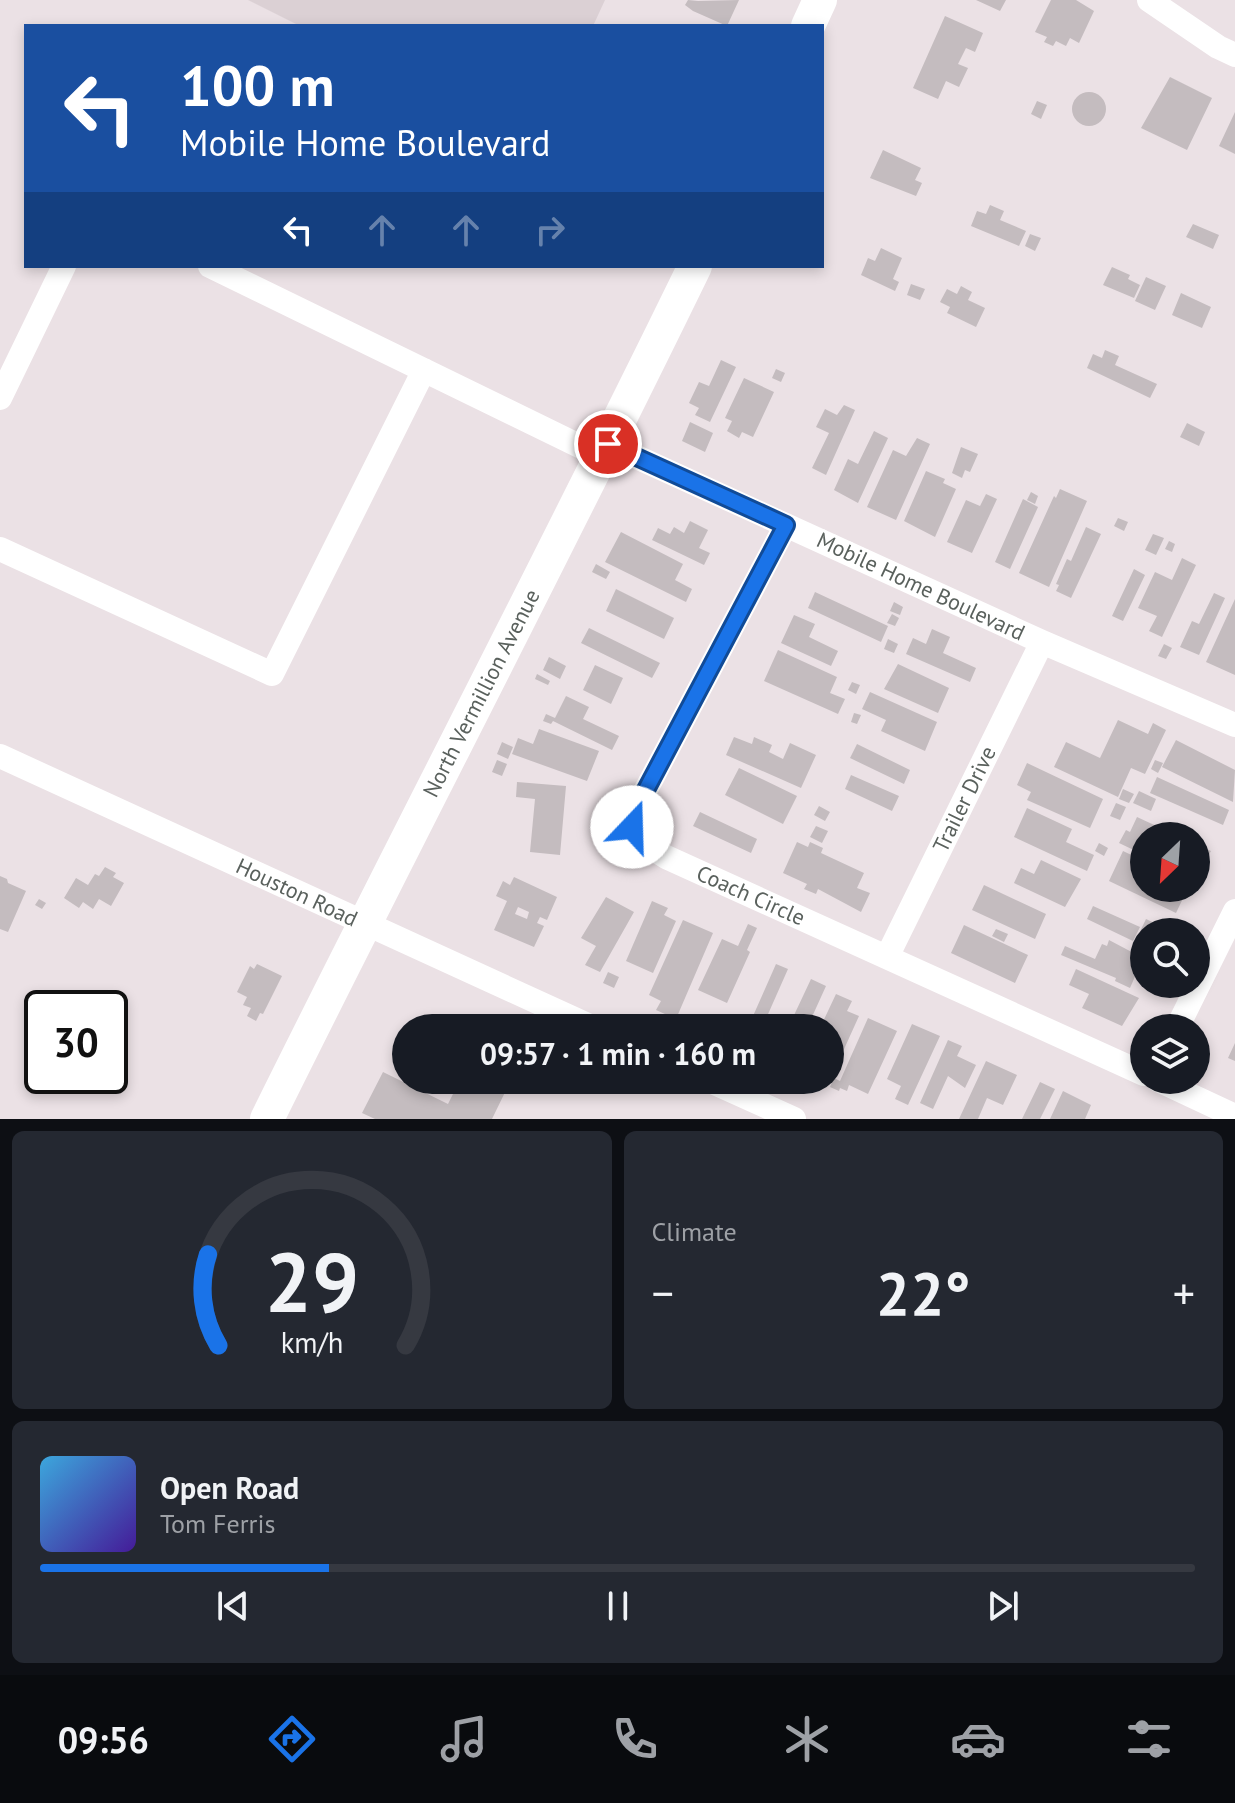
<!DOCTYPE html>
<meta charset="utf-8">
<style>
body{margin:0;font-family:"PT Sans",sans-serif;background:#242831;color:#f1f3f6;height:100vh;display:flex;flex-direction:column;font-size:30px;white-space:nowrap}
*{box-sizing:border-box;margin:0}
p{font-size:26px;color:#9ea1a6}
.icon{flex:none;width:44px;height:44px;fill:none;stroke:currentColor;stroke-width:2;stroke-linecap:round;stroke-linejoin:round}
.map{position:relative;height:1119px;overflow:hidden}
.details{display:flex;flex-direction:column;gap:12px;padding:12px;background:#0d0f14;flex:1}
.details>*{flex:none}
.banner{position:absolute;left:24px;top:24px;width:800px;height:244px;border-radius:0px;box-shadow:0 4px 12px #0003;background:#1a4fa0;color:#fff;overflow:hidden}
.needle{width:52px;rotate:205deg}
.tools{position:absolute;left:1130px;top:822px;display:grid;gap:16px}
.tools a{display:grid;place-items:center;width:80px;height:80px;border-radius:50%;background:#171b24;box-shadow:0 4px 12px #0003;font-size:40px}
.speed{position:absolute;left:24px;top:990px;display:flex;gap:16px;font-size:40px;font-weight:700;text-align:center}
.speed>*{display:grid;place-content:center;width:104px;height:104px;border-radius:50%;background:#171b24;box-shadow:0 4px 12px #0003;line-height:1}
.speed .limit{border:4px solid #111;border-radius:12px;background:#fff;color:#111}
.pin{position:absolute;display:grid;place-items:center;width:68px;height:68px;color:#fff;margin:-34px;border:4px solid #fff;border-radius:50%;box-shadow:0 2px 8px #0007}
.me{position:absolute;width:88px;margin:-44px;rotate:21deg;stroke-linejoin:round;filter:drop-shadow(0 0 6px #0008)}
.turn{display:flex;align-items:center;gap:28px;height:168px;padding:0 24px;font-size:36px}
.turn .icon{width:104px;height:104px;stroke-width:2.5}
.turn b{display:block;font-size:56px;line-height:68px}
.lanes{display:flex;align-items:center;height:76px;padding:0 24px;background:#0003;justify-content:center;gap:40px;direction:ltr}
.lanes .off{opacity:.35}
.big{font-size:60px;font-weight:700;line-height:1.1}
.details .tile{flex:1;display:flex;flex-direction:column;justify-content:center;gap:12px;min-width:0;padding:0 28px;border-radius:12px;background:#242831}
.details .dial{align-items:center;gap:0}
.dial svg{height:208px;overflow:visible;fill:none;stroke:#363941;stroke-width:7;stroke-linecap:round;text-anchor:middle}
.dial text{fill:#f1f3f6;stroke:none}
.song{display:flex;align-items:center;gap:24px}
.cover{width:96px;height:96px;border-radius:12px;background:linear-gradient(135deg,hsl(200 70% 55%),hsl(260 70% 35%))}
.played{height:8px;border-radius:4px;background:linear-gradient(90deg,#1a73e8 25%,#363941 25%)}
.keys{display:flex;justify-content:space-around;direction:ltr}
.heat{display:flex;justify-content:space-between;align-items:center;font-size:44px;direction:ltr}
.details .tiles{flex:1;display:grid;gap:12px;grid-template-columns:1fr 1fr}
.tile:last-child{grid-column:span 2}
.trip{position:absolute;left:392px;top:1014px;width:452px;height:80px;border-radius:40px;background:#171b24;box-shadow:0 4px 12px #0003;font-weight:700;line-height:80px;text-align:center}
.tab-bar{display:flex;height:128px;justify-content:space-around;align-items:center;background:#090b0e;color:#9ea1a6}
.tab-bar .icon{width:56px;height:56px}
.tab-bar .selected{color:#1a73e8}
.tab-bar b{font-size:36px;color:#f1f3f6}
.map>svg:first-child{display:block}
.education{fill:#dbd0d4}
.building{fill:#c4bcbf;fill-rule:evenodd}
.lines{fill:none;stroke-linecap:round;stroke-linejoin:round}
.street{stroke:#fff;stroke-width:24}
.secondary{stroke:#fff;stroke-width:34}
.route-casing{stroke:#114b97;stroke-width:20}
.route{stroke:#1a73e8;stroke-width:14}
.labels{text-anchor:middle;stroke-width:6;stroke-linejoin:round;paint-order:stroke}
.street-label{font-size:22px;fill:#5a615d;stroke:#fff}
</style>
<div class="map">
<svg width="1235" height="1119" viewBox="0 0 1235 1119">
<rect width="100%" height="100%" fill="#ebe1e5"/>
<!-- education -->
<path class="education" d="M248,0H605L593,26H300Z"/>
<!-- building -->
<path class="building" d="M688,0L698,1L739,0L727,26L693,11L685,5Z
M976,0H1006L1000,11Z
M1051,0H1076L1094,11L1079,43L1070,38L1066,46L1056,41L1053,46L1044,42L1047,37L1035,32Z
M945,16L983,33L975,52L966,48L958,64L968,68L959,87L946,81L938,99L913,88Z
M1170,77L1212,98L1187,150L1141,128Z
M1072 109a17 17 0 1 1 34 0a17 17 0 1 1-34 0Z
M1037,101L1047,105L1041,119L1031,114Z
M1235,112V154L1219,146Z
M883,150L921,168L915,180L922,183L916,196L870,178Z
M990,205L1004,211L1000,220L1026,231L1019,246L971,226L977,211L986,214Z
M1193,224L1219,235L1213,249L1186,237Z
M1030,234L1041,238L1035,251L1025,246Z
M881,248L902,258L893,279L899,282L895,291L861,275L868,258L875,261Z
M1112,267L1130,275L1128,279L1140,285L1134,298L1103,285Z
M1146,277L1166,286L1155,310L1135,301Z
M911,284L925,289L920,300L907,295Z
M961,286L972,292L968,300L985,308L976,327L947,313L950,307L940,302L947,289L957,294Z
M1181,293L1211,307L1202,328L1172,315Z
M1105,350L1119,356L1115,365L1157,384L1150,398L1087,368L1093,354L1102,358Z
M721,360L736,367L710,422L695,415L699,408L689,403L699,382L709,386Z
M776,369L785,373L781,382L772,378Z
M744,378L774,392L753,437L742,432L739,438L727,431L732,421L725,418Z
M844,405L855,410L826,475L812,468L829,433L816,427L825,409L837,415Z
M690,422L713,433L705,452L682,441Z
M1187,423L1205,432L1199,446L1180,437Z
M874,431L888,438L858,503L834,490L848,459L858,464Z
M917,438L930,444L896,520L867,507L893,450L906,456Z
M961,447L978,454L970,472L965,470L962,478L952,473Z
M926,471L945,479L943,483L956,489L935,537L904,521Z
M1060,489L1087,501L1049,587L1019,573L1054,496L1056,498Z
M1031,492L1038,496L1035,504L1027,500Z
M986,494L997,499L972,553L947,542L966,500L980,506Z
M1023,499L1038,507L1010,569L995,562Z
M1118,518L1128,522L1124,531L1114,526Z
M690,521L708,530L699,548L710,553L704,565L652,540L658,528L670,534L674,527L684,533Z
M1086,527L1101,534L1071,598L1056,591L1059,585L1056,584L1067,559L1071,561Z
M621,532L683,564L675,580L692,589L686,602L605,562Z
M1153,534L1164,538L1156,555L1145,550Z
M1169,541L1175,544L1172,552L1165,549Z
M1182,558L1196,565L1162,637L1149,631L1157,616L1138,608L1155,572L1172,580Z
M596,564L610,572L606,579L592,572Z
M1134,569L1145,575L1123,621L1112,616Z
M616,589L674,618L664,639L606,611Z
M815,592L888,626L881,642L808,608Z
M1214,593L1225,598L1199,655L1180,647L1192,621L1199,624Z
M1235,599V675L1206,662Z
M894,602L903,607L900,615L890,611Z
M892,614L899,618L895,626L887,623Z
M794,615L815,624L809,637L838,651L831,666L781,643Z
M589,628L660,663L652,678L581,643Z
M932,629L950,637L943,653L976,668L970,682L906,654L913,638L926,644Z
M888,639L898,644L894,653L884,649Z
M1164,644L1172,648L1166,659L1158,656Z
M778,650L837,677L830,693L845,699L838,714L764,681Z
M549,657L566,666L560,679L543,670Z
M898,664L949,688L938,713L884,689Z
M595,665L623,678L611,704L583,690Z
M537,674L550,681L548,685L535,679Z
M852,682L860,685L856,694L848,690Z
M870,692L937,722L925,751L881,731L886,720L862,709Z
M566,696L589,707L583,719L619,736L612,750L553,721L551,724L543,721L546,714L555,718Z
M854,713L861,715L857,724L851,722Z
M1118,720L1148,734L1153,723L1166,730L1145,774L1131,768L1118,797L1054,767L1066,742L1100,758Z
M539,729L599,751L587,781L512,754L518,738L533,744Z
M734,737L752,744L754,737L772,745L769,752L783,759L790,743L816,755L801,788L726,755Z
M1176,740L1235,770L1233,802L1162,767Z
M502,742L513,747L508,759L497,754Z
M857,744L910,770L904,784L850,758Z
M497,760L507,764L502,776L492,772Z
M1155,760L1163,763L1158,773L1151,769Z
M1027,763L1103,799L1090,828L1027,800L1031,792L1017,785Z
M739,768L797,796L783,824L725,795Z
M851,775L899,796L892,811L845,789Z
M1157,777L1229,810L1223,825L1150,793Z
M517,782L566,786L560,855L530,852L535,799L516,797Z
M1123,789L1134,794L1129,803L1119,799Z
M1139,791L1156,799L1151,811L1133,803Z
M1116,803L1126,807L1120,820L1110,816Z
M819,806L830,812L825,821L814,815Z
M1027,808L1072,829L1066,842L1094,855L1087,871L1014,837Z
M700,812L757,839L751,853L693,826Z
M1137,817L1178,836H1144L1140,853L1119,843L1126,830L1130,832Z
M816,826L828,831L822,843L810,837Z
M797,842L808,847L810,842L823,848L821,853L864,873L857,888L870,893L861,912L818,889L816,894L804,889L807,884L783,873Z
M1099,843L1108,848L1104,856L1095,851Z
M1196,844L1211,851L1196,877Z
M1123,851L1144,861V888H1188L1176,913L1109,881Z
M1041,860L1081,879L1065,907L1014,883L1021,868L1034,874Z
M105,867L116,873L113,877L124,883L111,906L99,899L93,909L83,902L79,908L64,898L76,878L88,885L95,874L99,876Z
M0,876L7,879L8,883L26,891L8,932L0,929Z
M514,877L557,897L547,920L540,917L537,923L544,926L534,947L494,930L507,901L496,896L503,881L510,885ZM518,907L529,912L527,919L515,914Z
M984,885L1046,914L1035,939L972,910Z
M606,897L634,912L600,972L585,965L596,946L581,938Z
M39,899L46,903L42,909L35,905Z
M652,901L668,908L664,915L676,921L653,973L626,961Z
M1093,906L1140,927L1133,941L1087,919Z
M1146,919L1169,930L1168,932H1144V944L1136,940Z
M683,920L713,933L676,1019L656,1010L661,1001L649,995Z
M748,924L757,928L747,950L750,952L727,1003L698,990L722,939L738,946Z
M964,925L1028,955L1015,983L951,953Z
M996,929L1008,934L1004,942L992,936Z
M1109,940L1143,958L1130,988L1115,981L1116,978L1061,955L1065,946L1095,959L1102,944L1107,946Z
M257,964L282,976L263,1014L260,1013L256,1021L247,1016L251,1008L243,1005L247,997L237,992L250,966L254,969Z
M776,964L788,969L765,1021L753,1016Z
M1076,969L1139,998L1122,1026L1082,1008L1089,994L1069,985Z
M608,972L619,977L614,988L603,983Z
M811,979L826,986L807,1028H788Z
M836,994L852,1001L847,1011L859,1016L840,1058L830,1053V1028H820Z
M696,1017L702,1019L698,1028L692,1026Z
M868,1018L897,1031L868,1094L849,1085L847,1091L840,1088L839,1091L830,1087L834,1078L840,1081Z
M912,1024L940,1036L908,1105L895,1099L901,1086L887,1079Z
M948,1040L962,1046L957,1056L976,1065L965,1088L948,1076L933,1109L920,1103Z
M1235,1043V1061L1228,1058Z
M986,1061L1017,1075L1003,1105L987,1098L978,1119H959Z
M383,1072L448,1104L460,1080H511L492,1119H375L362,1113Z
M1040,1082L1055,1089L1040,1119H1022Z
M1063,1091L1091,1105L1085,1119H1050Z"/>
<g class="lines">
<!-- street -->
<path class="street" d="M1149,0L1218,47L1235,55
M210,266L602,457
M0,398L64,266
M608,444L1042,642L1235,725
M786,525L640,801C625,839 635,837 666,857L1144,1074
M0,549L272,674L424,370
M0,756L594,1028
M887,957L1042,642
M1177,1028L1235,911
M708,1080L794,1119
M1158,1080L1235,1116"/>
<!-- secondary -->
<path class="secondary" d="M808,26L820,0
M267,1119C408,834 556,552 695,266"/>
</g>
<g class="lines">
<!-- route casing -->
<g class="route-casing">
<path id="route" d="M608,444L786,525L640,801L632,827"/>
</g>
<!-- route -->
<use href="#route" class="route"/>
</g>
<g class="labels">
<!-- street labels -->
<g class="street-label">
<text transform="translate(921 586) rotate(25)" y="8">Mobile Home Boulevard</text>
<text transform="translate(481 693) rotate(-63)" y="8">North Vermillion Avenue</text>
<text transform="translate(964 799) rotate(-64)" y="8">Trailer Drive</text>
<text transform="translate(297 892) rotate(25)" y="8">Houston Road</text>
<text transform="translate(751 895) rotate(24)" y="8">Coach Circle</text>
</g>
</g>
</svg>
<div class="tools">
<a><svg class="needle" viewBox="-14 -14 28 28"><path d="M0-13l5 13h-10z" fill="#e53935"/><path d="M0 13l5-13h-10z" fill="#9ea1a6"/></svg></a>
<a><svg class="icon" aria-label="search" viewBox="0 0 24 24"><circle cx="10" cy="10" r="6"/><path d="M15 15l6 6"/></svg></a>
<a><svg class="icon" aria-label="layers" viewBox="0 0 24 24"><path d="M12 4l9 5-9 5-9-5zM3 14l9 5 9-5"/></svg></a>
</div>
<div class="speed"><div class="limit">30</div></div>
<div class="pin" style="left:608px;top:444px;background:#d93025"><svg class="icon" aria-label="arrive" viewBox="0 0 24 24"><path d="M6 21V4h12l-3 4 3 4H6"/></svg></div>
<svg class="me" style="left:632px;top:827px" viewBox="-20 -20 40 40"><circle r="19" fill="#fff"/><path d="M0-13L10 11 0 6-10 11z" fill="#1a73e8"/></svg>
<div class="trip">09:57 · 1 min · 160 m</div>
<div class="banner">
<div class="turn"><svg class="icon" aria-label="left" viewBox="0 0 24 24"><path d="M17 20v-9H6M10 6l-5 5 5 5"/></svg><div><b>100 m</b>Mobile Home Boulevard</div></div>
<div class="lanes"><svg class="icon" aria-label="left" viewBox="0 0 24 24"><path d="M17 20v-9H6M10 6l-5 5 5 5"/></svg><svg class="icon off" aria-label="ahead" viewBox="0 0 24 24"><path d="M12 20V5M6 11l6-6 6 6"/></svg><svg class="icon off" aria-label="ahead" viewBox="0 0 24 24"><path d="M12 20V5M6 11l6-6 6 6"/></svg><svg class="icon off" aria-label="right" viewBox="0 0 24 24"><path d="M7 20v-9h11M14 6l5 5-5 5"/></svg></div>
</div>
</div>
<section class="details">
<div class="tiles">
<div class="tile dial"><svg viewBox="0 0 100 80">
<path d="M14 69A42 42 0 1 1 86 69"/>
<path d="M14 69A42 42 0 0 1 10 34" stroke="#1a73e8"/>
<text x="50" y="56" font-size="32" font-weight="700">29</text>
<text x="50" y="72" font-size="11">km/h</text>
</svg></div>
<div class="tile"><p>Climate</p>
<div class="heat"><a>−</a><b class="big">22°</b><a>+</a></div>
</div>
<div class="tile">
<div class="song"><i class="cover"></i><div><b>Open Road</b><p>Tom Ferris</p></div></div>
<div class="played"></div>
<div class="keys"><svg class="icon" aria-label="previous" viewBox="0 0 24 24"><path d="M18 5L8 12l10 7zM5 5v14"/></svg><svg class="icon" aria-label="pause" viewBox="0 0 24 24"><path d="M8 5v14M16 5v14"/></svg><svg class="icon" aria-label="next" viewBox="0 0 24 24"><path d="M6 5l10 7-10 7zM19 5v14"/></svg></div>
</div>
</div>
</section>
<nav class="tab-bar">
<b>09:56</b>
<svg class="icon selected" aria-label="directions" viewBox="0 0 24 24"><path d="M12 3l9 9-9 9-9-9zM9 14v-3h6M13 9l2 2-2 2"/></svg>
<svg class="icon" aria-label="music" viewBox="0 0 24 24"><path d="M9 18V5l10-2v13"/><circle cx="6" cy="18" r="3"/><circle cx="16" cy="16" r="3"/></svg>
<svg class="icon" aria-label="phone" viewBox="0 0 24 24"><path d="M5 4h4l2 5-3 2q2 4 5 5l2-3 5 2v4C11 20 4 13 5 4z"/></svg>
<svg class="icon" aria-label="climate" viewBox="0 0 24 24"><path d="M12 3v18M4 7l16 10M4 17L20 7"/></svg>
<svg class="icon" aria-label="car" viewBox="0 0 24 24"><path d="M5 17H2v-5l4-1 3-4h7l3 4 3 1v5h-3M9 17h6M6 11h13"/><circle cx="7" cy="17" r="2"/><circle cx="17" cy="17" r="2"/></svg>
<svg class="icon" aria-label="filters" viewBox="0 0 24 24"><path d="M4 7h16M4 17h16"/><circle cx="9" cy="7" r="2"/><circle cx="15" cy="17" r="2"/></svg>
</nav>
